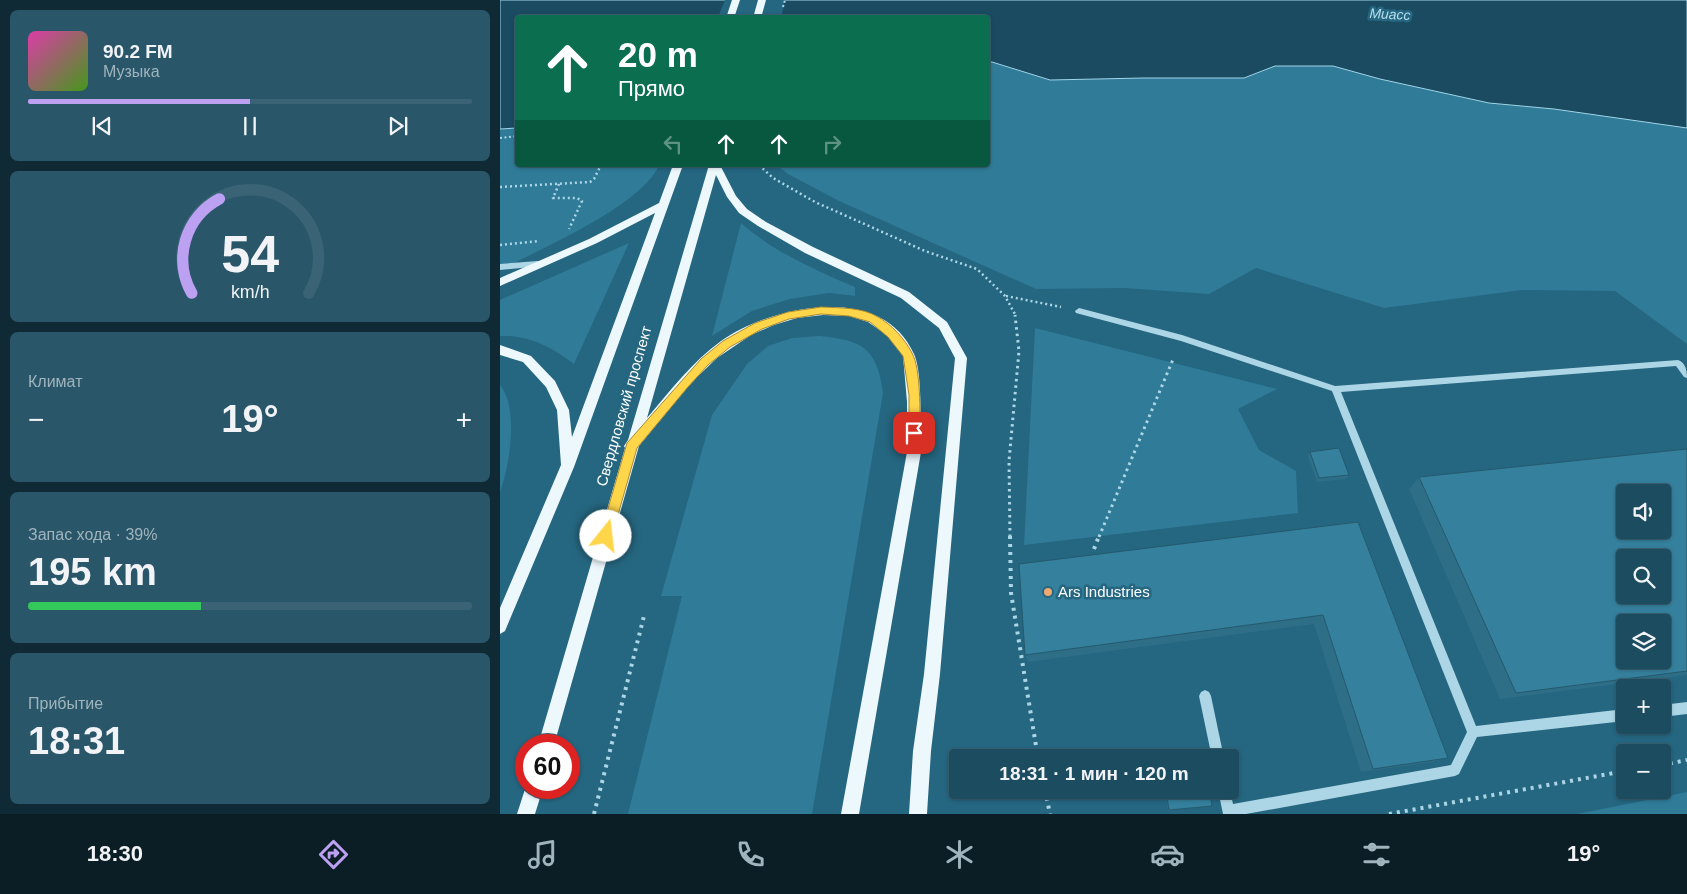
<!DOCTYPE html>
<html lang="ru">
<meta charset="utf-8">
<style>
body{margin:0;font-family:Arial,sans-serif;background:#295669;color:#f1f3f6;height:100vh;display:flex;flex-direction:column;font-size:19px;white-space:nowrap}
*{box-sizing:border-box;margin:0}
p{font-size:16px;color:#a0b4bd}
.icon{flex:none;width:28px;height:28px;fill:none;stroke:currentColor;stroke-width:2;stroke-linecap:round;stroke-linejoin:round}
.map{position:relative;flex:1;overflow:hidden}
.drawer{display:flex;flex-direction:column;gap:10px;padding:10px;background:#0f2a35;width:500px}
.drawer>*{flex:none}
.banner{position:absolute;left:15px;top:15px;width:475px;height:152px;border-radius:5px;box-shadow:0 1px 4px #0004,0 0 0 1px #3a6375;background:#0b6e4f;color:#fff;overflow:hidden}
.controls{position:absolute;left:1116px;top:484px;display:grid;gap:10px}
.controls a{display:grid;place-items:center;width:55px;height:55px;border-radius:5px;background:#1c4c60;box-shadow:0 1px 4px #0004,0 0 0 1px #3a6375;font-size:25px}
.speed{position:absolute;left:15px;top:734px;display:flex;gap:10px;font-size:25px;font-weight:700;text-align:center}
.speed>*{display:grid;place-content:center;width:65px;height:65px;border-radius:50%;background:#1c4c60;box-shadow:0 1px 4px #0004,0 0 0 1px #3a6375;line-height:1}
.speed .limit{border:8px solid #d22;background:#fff;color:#111}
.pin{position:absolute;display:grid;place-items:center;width:42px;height:42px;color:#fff;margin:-21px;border-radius:10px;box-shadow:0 2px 8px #0006}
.me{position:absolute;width:55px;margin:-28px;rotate:16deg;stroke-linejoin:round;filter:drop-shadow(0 0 4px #0008)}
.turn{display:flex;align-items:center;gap:18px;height:105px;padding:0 20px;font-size:22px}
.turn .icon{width:65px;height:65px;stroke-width:2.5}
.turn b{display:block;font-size:35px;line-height:42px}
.lanes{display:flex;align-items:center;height:48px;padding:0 20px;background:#0003;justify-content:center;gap:25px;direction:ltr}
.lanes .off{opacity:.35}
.big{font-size:38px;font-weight:600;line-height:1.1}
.drawer .widget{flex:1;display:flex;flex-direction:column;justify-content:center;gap:8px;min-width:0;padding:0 18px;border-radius:8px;background:#295669}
.drawer .dial{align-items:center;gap:0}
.dial svg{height:130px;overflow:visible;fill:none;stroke:#3a6375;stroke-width:7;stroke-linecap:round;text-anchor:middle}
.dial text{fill:#f1f3f6;stroke:none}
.song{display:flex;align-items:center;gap:15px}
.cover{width:60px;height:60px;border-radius:8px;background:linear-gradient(135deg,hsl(320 70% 55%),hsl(100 70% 35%))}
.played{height:5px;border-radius:2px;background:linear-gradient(90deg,#bca0f2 50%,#3a6375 50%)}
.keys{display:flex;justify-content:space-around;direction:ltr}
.heat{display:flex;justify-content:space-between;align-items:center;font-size:28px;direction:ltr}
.charge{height:8px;border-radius:4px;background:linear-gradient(90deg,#34c759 39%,#3a6375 0)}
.trip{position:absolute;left:449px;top:749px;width:290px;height:50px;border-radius:5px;background:#1c4c60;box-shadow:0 1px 4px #0004,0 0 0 1px #3a6375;font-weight:600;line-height:50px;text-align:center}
.dock{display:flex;height:80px;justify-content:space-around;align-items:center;background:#0b1e26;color:#a0b4bd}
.dock .icon{width:35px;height:35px}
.dock .current{color:#bca0f2}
.dock b{font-size:22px;color:#f1f3f6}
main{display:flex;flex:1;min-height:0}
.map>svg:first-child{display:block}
.green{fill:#2f7b98}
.water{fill:#1a4b61;stroke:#a0d5e7}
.pier{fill:#256680}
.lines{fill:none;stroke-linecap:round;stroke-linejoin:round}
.path-far3{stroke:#acd6e6;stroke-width:2;stroke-dasharray:2 2.5;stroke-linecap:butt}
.path-far2{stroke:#acd6e6;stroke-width:2.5;stroke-dasharray:2 3;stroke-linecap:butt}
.path-far1{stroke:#acd6e6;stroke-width:3;stroke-dasharray:2.5 4;stroke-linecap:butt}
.path{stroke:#acd6e6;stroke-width:4;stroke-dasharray:3 5;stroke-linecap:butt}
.minor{fill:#acd6e6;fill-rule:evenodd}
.major{fill:#edf8fd;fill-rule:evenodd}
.wall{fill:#2e6e87}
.building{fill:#35809d;stroke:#255a6e;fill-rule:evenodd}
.route{fill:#ffd54a;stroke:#a68a30}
.poi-dot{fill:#f0a870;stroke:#256680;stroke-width:2}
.labels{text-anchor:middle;stroke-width:5;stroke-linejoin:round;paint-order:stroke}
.far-water-label{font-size:14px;font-style:italic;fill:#b7dfee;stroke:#256680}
.street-label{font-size:15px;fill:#fff;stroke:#256680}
.poi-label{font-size:15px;fill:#fff;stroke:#256680;text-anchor:start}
</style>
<main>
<section class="drawer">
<div class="widget">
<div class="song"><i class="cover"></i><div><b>90.2 FM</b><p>Музыка</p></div></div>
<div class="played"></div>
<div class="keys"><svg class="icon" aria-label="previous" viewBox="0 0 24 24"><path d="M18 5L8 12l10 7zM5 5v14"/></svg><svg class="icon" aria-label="pause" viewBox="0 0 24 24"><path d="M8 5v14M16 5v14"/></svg><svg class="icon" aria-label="next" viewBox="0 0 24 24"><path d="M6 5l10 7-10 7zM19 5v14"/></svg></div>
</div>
<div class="widget dial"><svg viewBox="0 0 100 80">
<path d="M14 69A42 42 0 1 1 86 69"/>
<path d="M14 69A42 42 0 0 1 31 11" stroke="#bca0f2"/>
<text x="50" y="56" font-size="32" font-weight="700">54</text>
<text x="50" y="72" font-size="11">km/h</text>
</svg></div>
<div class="widget"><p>Климат</p>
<div class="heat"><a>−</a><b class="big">19°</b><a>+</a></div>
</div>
<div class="widget"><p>Запас хода · 39%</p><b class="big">195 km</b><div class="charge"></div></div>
<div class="widget"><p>Прибытие</p><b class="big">18:31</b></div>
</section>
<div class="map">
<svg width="1187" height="814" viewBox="0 0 1187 814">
<rect width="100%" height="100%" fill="#256680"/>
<!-- green -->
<path class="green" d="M488,62H492L550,80L643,78H744L775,66H833L880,79L989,103L1054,109L1187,128V344L1115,291L1022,290L884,308L756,268L709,294L625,288L536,289L339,201L288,174L276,165H488Z
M17,128L18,165H159C143,205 39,250 0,270V129Z
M241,223C274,252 315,270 355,287V296L329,293L290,299L252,311L212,336Z
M129,243L74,364C51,347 30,335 0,336V300Z
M535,328L777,389L738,409L759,450L796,471L798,513L524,545Z
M319,336C363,340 377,348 383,393L312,814H128L182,596H161L212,415L247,364L268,346L292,338Z
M0,385C19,408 10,465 0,492Z
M1187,792V814H1077Z"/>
<!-- water -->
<path class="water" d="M0,0H1187V128L1054,109L989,103L880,79L833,66H775L744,78H643L550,80L492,62H488V18H18L17,128L0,129Z"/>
<!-- pier -->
<path class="pier" d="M225,0H285L281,18L218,17Z"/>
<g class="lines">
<!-- path-far3 -->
<path class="path-far3" d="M283,7L285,0
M0,138L18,136"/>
<!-- path-far2 -->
<path class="path-far2" d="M259,165L273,178L315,202L425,251L477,269L505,296L516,316
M59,184L53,198H77L82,201L69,229
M0,187L90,182L94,179L101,165
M0,245L39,241
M506,296L561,307"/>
<!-- path-far1 -->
<path class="path-far1" d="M510,537L509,461L519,351L515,315
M599,537L674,357"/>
<!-- path -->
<path class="path" d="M510,536L511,593L538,758
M594,549L599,536
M1162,765L1187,760
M545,790L550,814
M94,814L144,616
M889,814L1125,771"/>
<!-- minor -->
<path class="minor" d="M38,261L41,262V266L0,270V264Z
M579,308L682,335L835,386L1178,360C1186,363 1187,371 1187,378L1184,377L1176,366L841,392L976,726L1125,709V721L977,737L959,774L955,776L746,814H723L718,790H730L733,804L951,765L967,732L832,391L681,341L576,313L575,311Z
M705,690L709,692L711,696L724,758H712L699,696L701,692Z
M1187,702V714L1162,717V705Z"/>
<!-- major -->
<path class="major" d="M232,0H240L234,18H226Z
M258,0H266L261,18H253Z
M173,165H183L74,467L5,631L0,634V608L61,465L57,410L46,387L23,362L0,355V345L31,356L55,381L69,410L72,437L155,213L97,243L0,286V278L89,239L159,203Z
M209,165H220L236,196L247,209L266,222L313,247L409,292L447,322L467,358L440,674L431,751L427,814H409L413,751L424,674L455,358L439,328L401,298L305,253L258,226L239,213L227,197L216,175L147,418C170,391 192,362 221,341C271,306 382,281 414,354C423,374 420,428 421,452L359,814H341L407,452V402L403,356L388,336L368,322L349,316L323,315L297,318L274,325L251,335L217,358L192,382L139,446L54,745H38L125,448L124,446L128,440Z
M26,786V788H43L35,814H17Z"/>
</g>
<!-- wall -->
<path class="wall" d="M1187,449V675L1000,699L909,489L919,477Z
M810,452L849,475L846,479L817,482L808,456Z
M858,522L948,758L933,762L861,772L814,624L528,662L525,655Z
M665,790H709L710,806L668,811Z"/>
<!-- building -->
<path class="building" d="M839,448L849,475L819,478L810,452Z
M1187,449V671L1016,693L919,477ZM1125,492H1162V530H1125ZM1125,558H1162V595H1125ZM1125,622H1162V660H1125Z
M858,522L948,758L873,769L823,615L525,655L519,564Z
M666,790H709L712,806L669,810Z"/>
<!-- route -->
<path class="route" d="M321,307C339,308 362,307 378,317C391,324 405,339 412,353C421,369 420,414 420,433L419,437H410L409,433V395L403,356L388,337L370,322L349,316L321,314L289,319L262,329L230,347L208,365L187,388L137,448L112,536L111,540L106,542L101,540L100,536L127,443L201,359L223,341L255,323L288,312Z"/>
<!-- markers -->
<circle class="poi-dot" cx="548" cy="592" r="5"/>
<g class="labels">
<!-- far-water labels -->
<g class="far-water-label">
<text transform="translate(890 14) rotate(3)" y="5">Миасс</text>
</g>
<!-- street labels -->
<g class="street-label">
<text transform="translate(124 406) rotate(-74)" y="5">Свердловский проспект</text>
</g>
<!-- poi labels -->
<g class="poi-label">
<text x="558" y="597">Ars Industries</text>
</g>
</g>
</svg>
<div class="controls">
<a><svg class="icon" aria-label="sound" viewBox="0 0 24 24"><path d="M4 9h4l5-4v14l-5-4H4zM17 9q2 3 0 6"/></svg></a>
<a><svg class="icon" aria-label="search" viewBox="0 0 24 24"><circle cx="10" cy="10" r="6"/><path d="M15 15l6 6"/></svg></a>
<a><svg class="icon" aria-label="layers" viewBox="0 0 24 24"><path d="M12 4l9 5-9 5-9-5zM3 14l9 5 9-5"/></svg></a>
<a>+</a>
<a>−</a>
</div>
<div class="speed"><div class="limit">60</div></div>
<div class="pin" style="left:414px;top:433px;background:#d93025"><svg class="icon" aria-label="arrive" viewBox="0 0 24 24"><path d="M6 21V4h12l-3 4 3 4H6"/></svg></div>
<svg class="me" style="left:106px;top:536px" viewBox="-20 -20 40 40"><circle r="19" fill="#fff"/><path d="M0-13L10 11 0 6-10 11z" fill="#ffd54a"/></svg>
<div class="trip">18:31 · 1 мин · 120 m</div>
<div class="banner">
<div class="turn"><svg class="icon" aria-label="ahead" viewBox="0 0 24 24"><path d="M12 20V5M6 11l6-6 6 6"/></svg><div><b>20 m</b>Прямо</div></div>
<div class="lanes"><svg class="icon off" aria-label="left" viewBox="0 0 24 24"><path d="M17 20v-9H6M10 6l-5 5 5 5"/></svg><svg class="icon" aria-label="ahead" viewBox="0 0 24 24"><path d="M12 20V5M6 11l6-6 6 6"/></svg><svg class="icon" aria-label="ahead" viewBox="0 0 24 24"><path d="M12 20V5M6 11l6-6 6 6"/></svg><svg class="icon off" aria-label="right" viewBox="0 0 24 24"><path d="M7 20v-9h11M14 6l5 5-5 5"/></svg></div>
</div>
</div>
</main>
<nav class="dock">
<b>18:30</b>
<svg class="icon current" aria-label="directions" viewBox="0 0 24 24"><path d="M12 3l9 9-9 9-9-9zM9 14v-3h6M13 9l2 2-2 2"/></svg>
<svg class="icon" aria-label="music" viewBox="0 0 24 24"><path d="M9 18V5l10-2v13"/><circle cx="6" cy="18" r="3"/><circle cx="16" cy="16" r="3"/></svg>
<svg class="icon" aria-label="phone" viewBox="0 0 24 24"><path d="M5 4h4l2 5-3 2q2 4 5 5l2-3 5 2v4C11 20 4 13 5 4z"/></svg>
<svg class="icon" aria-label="climate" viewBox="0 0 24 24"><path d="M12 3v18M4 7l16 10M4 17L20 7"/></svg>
<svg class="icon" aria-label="car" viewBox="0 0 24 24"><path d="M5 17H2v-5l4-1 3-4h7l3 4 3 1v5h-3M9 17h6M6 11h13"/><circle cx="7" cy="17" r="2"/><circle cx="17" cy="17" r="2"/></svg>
<svg class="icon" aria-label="filters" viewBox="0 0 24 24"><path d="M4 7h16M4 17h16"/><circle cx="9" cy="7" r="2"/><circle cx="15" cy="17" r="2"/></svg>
<b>19°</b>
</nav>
